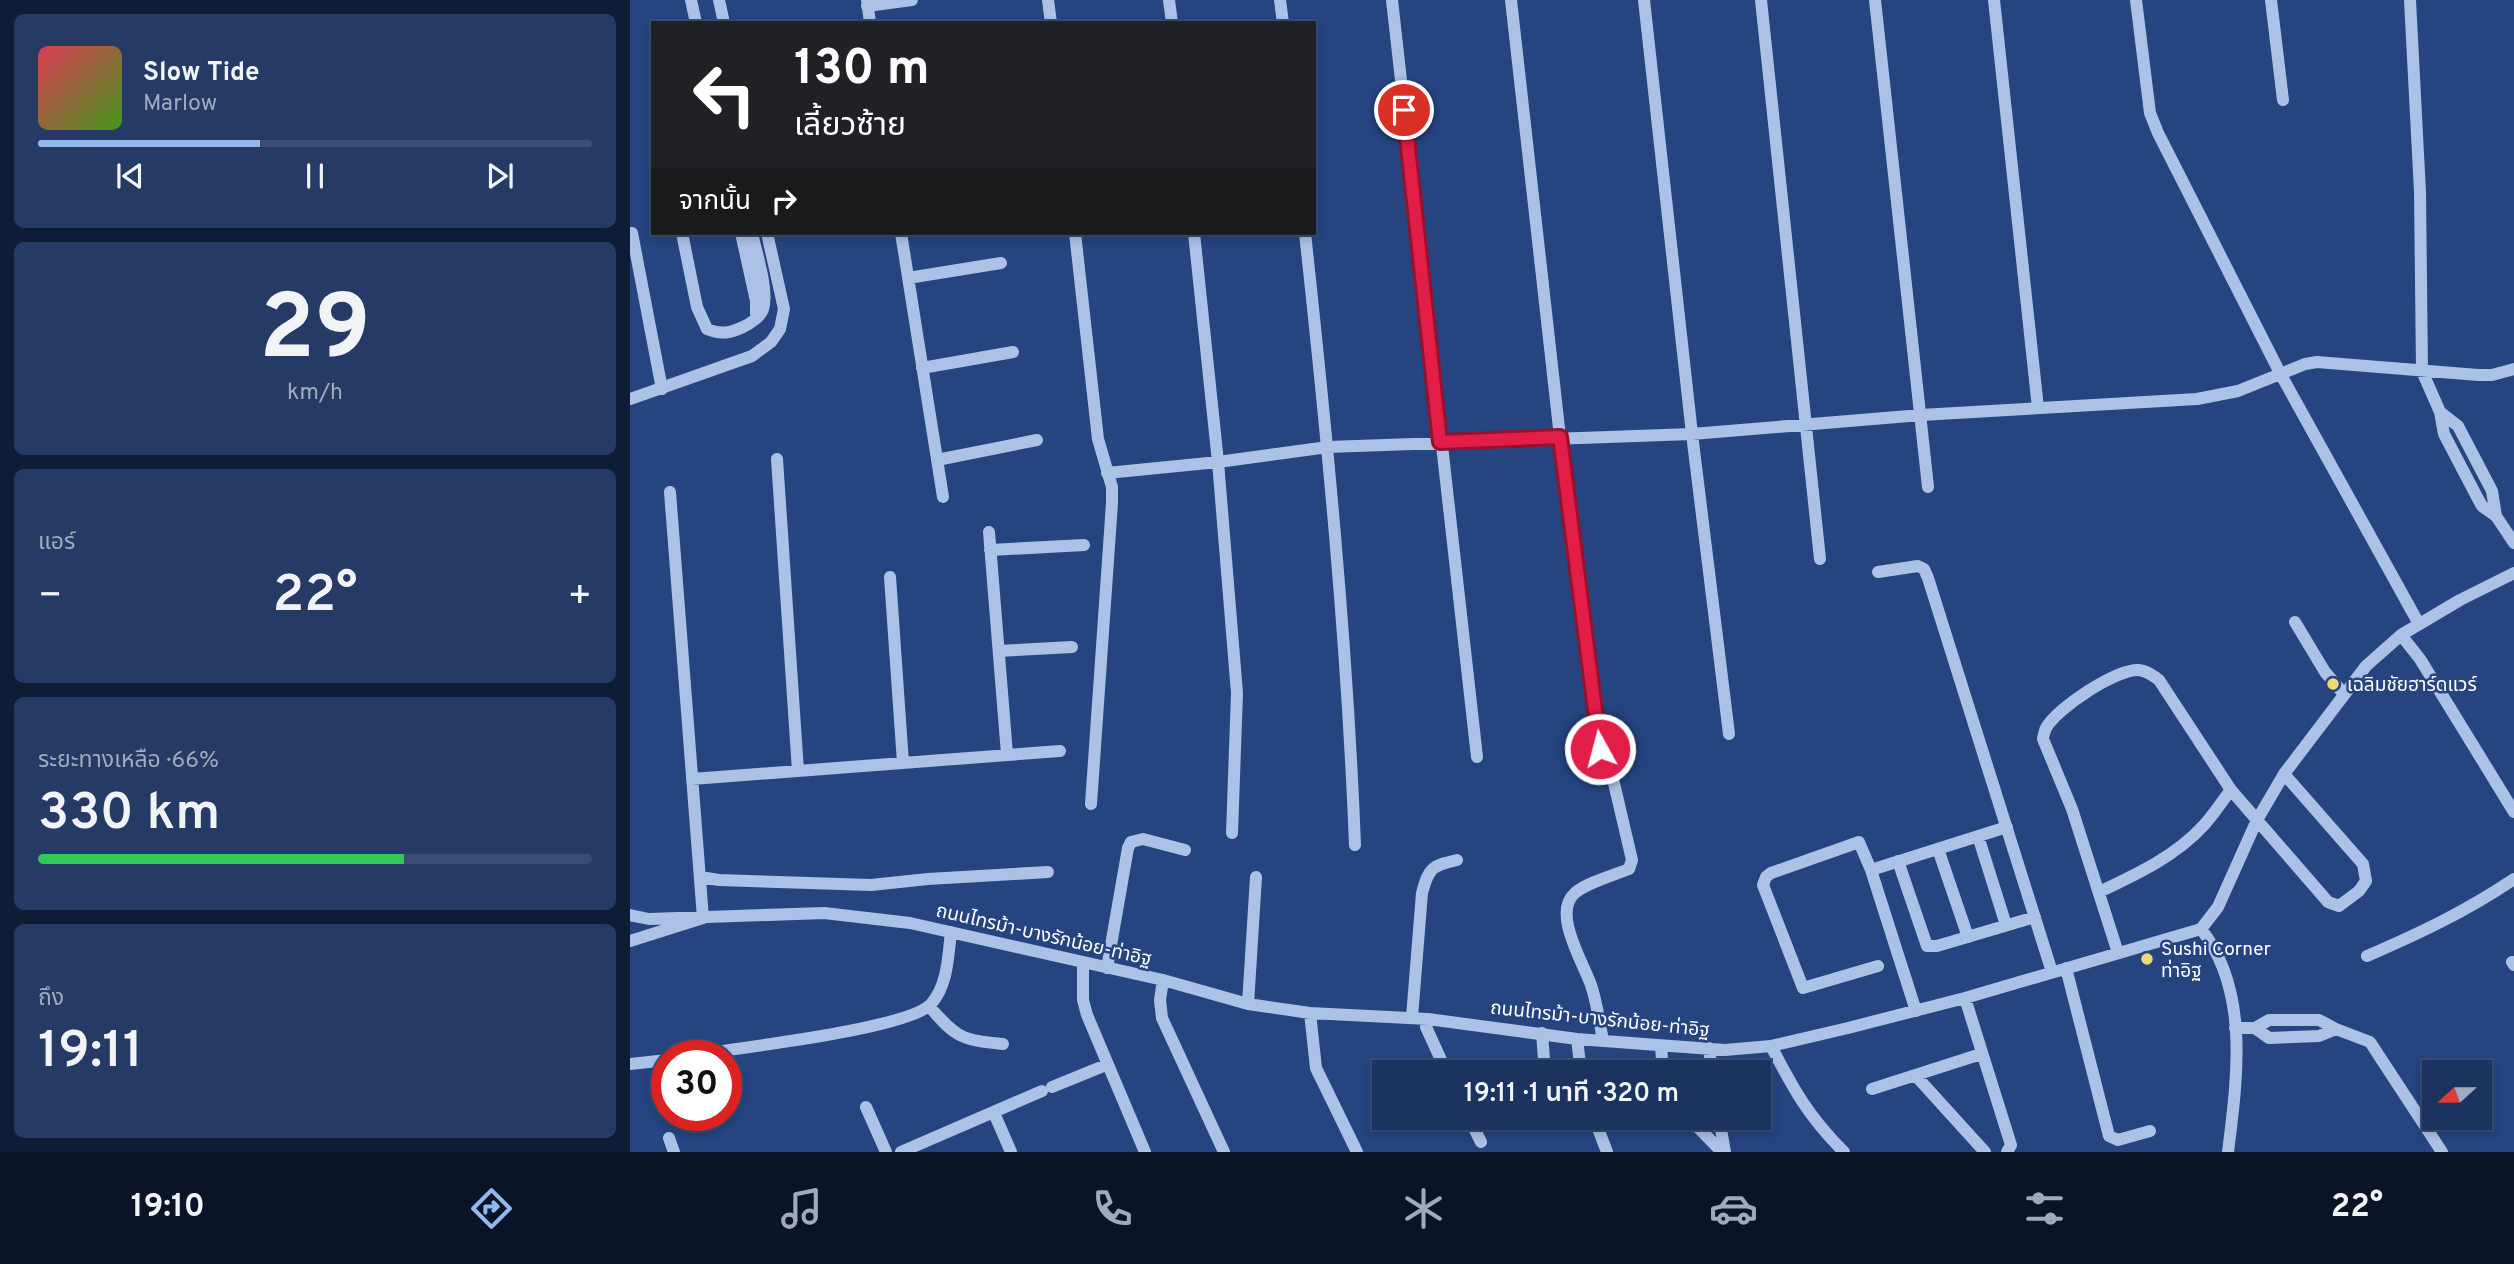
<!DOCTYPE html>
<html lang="th">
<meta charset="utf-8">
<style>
body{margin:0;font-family:Overpass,"Noto Sans Thai",sans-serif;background:#253b66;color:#f1f3f6;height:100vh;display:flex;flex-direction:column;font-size:26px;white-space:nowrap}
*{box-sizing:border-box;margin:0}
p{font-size:23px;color:#a0aabd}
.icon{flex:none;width:38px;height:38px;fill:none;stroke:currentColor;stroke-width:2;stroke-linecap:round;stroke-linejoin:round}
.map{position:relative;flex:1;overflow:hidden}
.drawer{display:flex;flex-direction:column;gap:14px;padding:14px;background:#0f1c35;width:630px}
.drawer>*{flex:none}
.hud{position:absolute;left:21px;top:21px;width:665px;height:214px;border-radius:0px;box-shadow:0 4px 10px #0003,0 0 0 2px #3a4e75;background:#202124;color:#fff;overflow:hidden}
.needle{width:46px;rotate:249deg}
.fabs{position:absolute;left:1792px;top:1060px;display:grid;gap:14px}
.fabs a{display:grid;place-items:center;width:70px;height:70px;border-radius:0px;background:#1c3360;box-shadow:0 4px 10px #0003,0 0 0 2px #3a4e75;font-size:35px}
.speed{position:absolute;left:21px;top:1040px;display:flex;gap:14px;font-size:35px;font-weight:700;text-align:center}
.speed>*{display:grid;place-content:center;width:91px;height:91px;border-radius:50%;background:#1c3360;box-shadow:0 4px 10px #0003,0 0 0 2px #3a4e75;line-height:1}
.speed .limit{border:10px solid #d22;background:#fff;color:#111}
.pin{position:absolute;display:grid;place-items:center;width:60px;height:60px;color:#fff;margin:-30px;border:4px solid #fff;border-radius:50%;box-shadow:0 2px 7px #0007}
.me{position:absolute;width:77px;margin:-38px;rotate:353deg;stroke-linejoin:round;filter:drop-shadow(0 0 5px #0008)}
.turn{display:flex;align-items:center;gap:24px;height:147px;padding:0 28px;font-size:32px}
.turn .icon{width:91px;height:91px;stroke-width:2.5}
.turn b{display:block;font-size:49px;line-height:60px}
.then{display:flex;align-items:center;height:66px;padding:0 28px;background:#0003;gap:14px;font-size:26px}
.big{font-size:52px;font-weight:600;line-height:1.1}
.drawer .tile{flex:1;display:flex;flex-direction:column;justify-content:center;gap:10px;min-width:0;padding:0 24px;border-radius:10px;background:#253b66}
.drawer .dial{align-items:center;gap:0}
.dial b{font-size:91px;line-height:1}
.song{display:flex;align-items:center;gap:21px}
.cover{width:84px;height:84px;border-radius:10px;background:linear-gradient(135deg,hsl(350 70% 55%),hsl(100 70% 35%))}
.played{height:7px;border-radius:4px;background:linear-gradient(90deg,#90b9f0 40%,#3a4e75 40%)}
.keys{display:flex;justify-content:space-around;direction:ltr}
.heat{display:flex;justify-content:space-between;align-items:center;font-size:38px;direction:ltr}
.charge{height:10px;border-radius:5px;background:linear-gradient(90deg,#34c759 66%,#3a4e75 0)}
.trip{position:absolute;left:742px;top:1060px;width:399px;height:70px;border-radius:0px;background:#1c3360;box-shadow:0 4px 10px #0003,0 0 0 2px #3a4e75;font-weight:600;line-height:70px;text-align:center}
.tabs{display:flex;height:112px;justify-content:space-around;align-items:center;background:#0b1426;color:#a0aabd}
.tabs .icon{width:49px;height:49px}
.tabs .current{color:#90b9f0}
.tabs b{font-size:32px;color:#f1f3f6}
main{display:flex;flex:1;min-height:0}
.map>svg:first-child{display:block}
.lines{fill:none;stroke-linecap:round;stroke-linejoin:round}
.minor{stroke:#acc1e6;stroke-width:12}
.route-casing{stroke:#92132f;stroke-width:18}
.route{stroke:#e11d48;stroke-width:12}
.poi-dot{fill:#f0d771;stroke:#254480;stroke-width:2.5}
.labels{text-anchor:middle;stroke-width:5;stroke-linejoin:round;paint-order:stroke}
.poi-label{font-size:19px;fill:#fff;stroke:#254480;text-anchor:start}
.street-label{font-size:19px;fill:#fff;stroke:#254480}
</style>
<main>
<section class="drawer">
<div class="tile">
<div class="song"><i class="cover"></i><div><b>Slow Tide</b><p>Marlow</p></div></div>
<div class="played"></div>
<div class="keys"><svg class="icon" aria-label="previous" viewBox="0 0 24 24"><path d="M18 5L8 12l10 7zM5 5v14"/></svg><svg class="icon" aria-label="pause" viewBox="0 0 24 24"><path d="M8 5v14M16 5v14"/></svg><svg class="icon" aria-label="next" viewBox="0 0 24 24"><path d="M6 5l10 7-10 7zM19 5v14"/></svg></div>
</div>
<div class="tile dial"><b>29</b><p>km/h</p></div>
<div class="tile"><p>แอร์</p>
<div class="heat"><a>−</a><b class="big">22°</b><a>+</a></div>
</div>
<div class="tile"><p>ระยะทางเหลือ · 66%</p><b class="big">330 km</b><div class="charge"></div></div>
<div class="tile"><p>ถึง</p><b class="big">19:11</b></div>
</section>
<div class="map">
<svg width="1884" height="1152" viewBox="0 0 1884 1152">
<rect width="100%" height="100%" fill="#254480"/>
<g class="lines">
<!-- minor -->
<path class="minor" d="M61,0L66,23
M89,0L94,23
M237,0L240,23
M418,0L421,23
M539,0L542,23
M650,0L653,23
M762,0L847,757
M881,0L930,437L970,749
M1014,0L1062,434L1099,734
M1131,0L1190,559
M1245,0L1298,487
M1364,0L1408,408
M1506,0L1520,113L1528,133L1650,373L1789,624
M1641,0L1653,100
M1780,0L1790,192L1792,371L1810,412L1814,434L1847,497L1852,506L1866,516L1884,543
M237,6L282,0
M2,233L32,389
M52,233L67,307L77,329C91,335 100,333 113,327C120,324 131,316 133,309C139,291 126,252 122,233
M111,233L126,301V314
M271,233L313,497
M445,233L468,439L482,487V503L461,804
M564,233L588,462L607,693L602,833
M675,233C697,436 717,640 725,845
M278,278L371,263
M292,368L383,352
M0,399L122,356L141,342L150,329L154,309L137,233
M1810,412L1828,426L1862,491L1866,516
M147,459L168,771
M307,460L407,440
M477,473L588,462L698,447L1062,434L1291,415L1567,399L1608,391L1675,364L1687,362L1848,375H1862L1884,369
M359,532L377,754
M360,550L454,545
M1248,572L1288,566L1294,569L1298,578L1422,972
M260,577L273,763
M1665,622L1695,672L1713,693
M1771,635L1790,659L1884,812
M369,651L442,647
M62,779L430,751
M1348,836L1376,925
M1308,849L1338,937
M1268,861L1297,946H1307L1405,917
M1241,870L1229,842L1141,873L1136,877L1133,885L1173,988L1248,966
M70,877L89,880L241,885L298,879L418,872
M1469,892C1507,874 1546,856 1574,825C1584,814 1592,801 1601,790
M0,915L19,919L194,913L280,923L533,980L618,1004L680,1013L798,1019L947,1039L1095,1050L1141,1046L1218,1028L1335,998L1571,929L1588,907L1627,820L1654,774L1736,666L1771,635L1830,600L1884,573
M1571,929C1620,991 1607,1079 1598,1152
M0,941L73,918L40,492
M1488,953L1442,809L1413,739C1413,737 1415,730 1416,728C1427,708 1486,669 1509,670C1517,671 1522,675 1529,680L1601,790L1698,902L1709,906L1729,891L1736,881L1733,864L1654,774
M1737,956C1788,934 1837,911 1884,879
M1882,962L1884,965
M453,963V1000L457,1015L515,1152
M477,968L498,848L501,842L513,839L555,850
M1436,968L1479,1136L1488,1140L1520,1131
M533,980L530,1000L532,1018L594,1152
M1335,998L1381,1145L1377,1152
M618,1004L626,877
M299,1006C326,1038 332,1040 373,1044
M1286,1011L1241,870L1377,827
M680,1013L686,1068L727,1152
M782,1017L792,893C799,867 802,866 827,860
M798,1019L796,1027L817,1073
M1605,1028H1625L1639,1020H1689L1706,1029L1740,1042L1812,1152
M1625,1028L1639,1038L1689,1036L1706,1029
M912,1033L915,1073
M947,1039L951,1073
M973,1041C970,1023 967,1005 962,988C955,965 921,913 945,893C956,883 984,875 999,869L1002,860L983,779
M1031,1046L1033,1073
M1141,1046C1164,1090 1178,1116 1214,1152
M1079,1048L1082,1073
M65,1055C107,1048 278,1029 301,1004C318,985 318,956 321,932
M0,1064L37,1060
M1286,1076L1355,1152
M422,1087L476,1065
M1242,1089L1351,1054
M236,1107L256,1152
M364,1113L381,1152
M839,1118L851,1142
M964,1118L977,1152
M1059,1118L1092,1152
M1089,1118L1095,1152
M39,1138L44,1152
M271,1152L412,1091"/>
</g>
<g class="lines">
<!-- route casing -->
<g class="route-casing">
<path id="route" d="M774,110L810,442L930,437L970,749"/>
</g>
<!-- route -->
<use href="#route" class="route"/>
</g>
<!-- markers -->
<g class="poi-dot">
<circle cx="1703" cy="684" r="7"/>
<circle cx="1517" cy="959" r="7"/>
</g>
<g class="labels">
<!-- poi labels -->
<g class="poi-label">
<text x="1717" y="691">เฉลิมชัยฮาร์ดแวร์</text>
<text x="1531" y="955">Sushi Corner<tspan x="1531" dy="22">ท่าอิฐ</tspan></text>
</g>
<!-- street labels -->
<g class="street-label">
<text transform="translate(414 934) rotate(13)" y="7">ถนนไทรม้า-บางรักน้อย-ท่าอิฐ</text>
<text transform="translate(970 1018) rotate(6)" y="7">ถนนไทรม้า-บางรักน้อย-ท่าอิฐ</text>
</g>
</g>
</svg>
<div class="fabs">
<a><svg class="needle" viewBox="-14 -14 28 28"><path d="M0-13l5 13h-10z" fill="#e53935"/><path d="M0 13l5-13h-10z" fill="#a0aabd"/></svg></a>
</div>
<div class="speed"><div class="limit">30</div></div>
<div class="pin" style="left:774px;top:110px;background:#d93025"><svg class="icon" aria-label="arrive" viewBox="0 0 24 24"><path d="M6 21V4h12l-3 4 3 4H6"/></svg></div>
<svg class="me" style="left:970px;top:749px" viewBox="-20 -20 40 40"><circle r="17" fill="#e11d48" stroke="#fff" stroke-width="3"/><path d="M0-11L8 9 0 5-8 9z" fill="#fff"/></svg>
<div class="trip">19:11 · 1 นาที · 320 m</div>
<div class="hud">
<div class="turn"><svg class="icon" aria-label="left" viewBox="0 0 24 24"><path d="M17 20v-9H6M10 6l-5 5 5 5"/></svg><div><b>130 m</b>เลี้ยวซ้าย</div></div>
<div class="then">จากนั้น<svg class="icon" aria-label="right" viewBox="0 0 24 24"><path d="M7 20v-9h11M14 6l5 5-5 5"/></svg></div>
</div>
</div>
</main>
<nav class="tabs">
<b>19:10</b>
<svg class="icon current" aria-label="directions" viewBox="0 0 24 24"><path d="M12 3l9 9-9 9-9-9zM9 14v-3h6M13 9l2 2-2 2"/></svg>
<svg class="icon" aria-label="music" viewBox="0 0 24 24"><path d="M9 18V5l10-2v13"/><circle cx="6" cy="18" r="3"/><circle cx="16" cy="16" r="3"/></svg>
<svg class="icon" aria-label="phone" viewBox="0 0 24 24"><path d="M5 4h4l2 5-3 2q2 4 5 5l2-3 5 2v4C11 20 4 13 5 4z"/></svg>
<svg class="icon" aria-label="climate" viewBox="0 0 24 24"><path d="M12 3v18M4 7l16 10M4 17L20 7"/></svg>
<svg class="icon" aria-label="car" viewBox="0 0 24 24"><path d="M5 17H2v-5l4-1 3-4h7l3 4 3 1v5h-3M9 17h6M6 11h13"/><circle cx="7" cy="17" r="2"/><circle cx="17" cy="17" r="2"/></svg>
<svg class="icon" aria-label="filters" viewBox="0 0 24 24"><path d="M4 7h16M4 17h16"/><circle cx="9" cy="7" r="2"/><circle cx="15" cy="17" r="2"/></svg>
<b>22°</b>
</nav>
